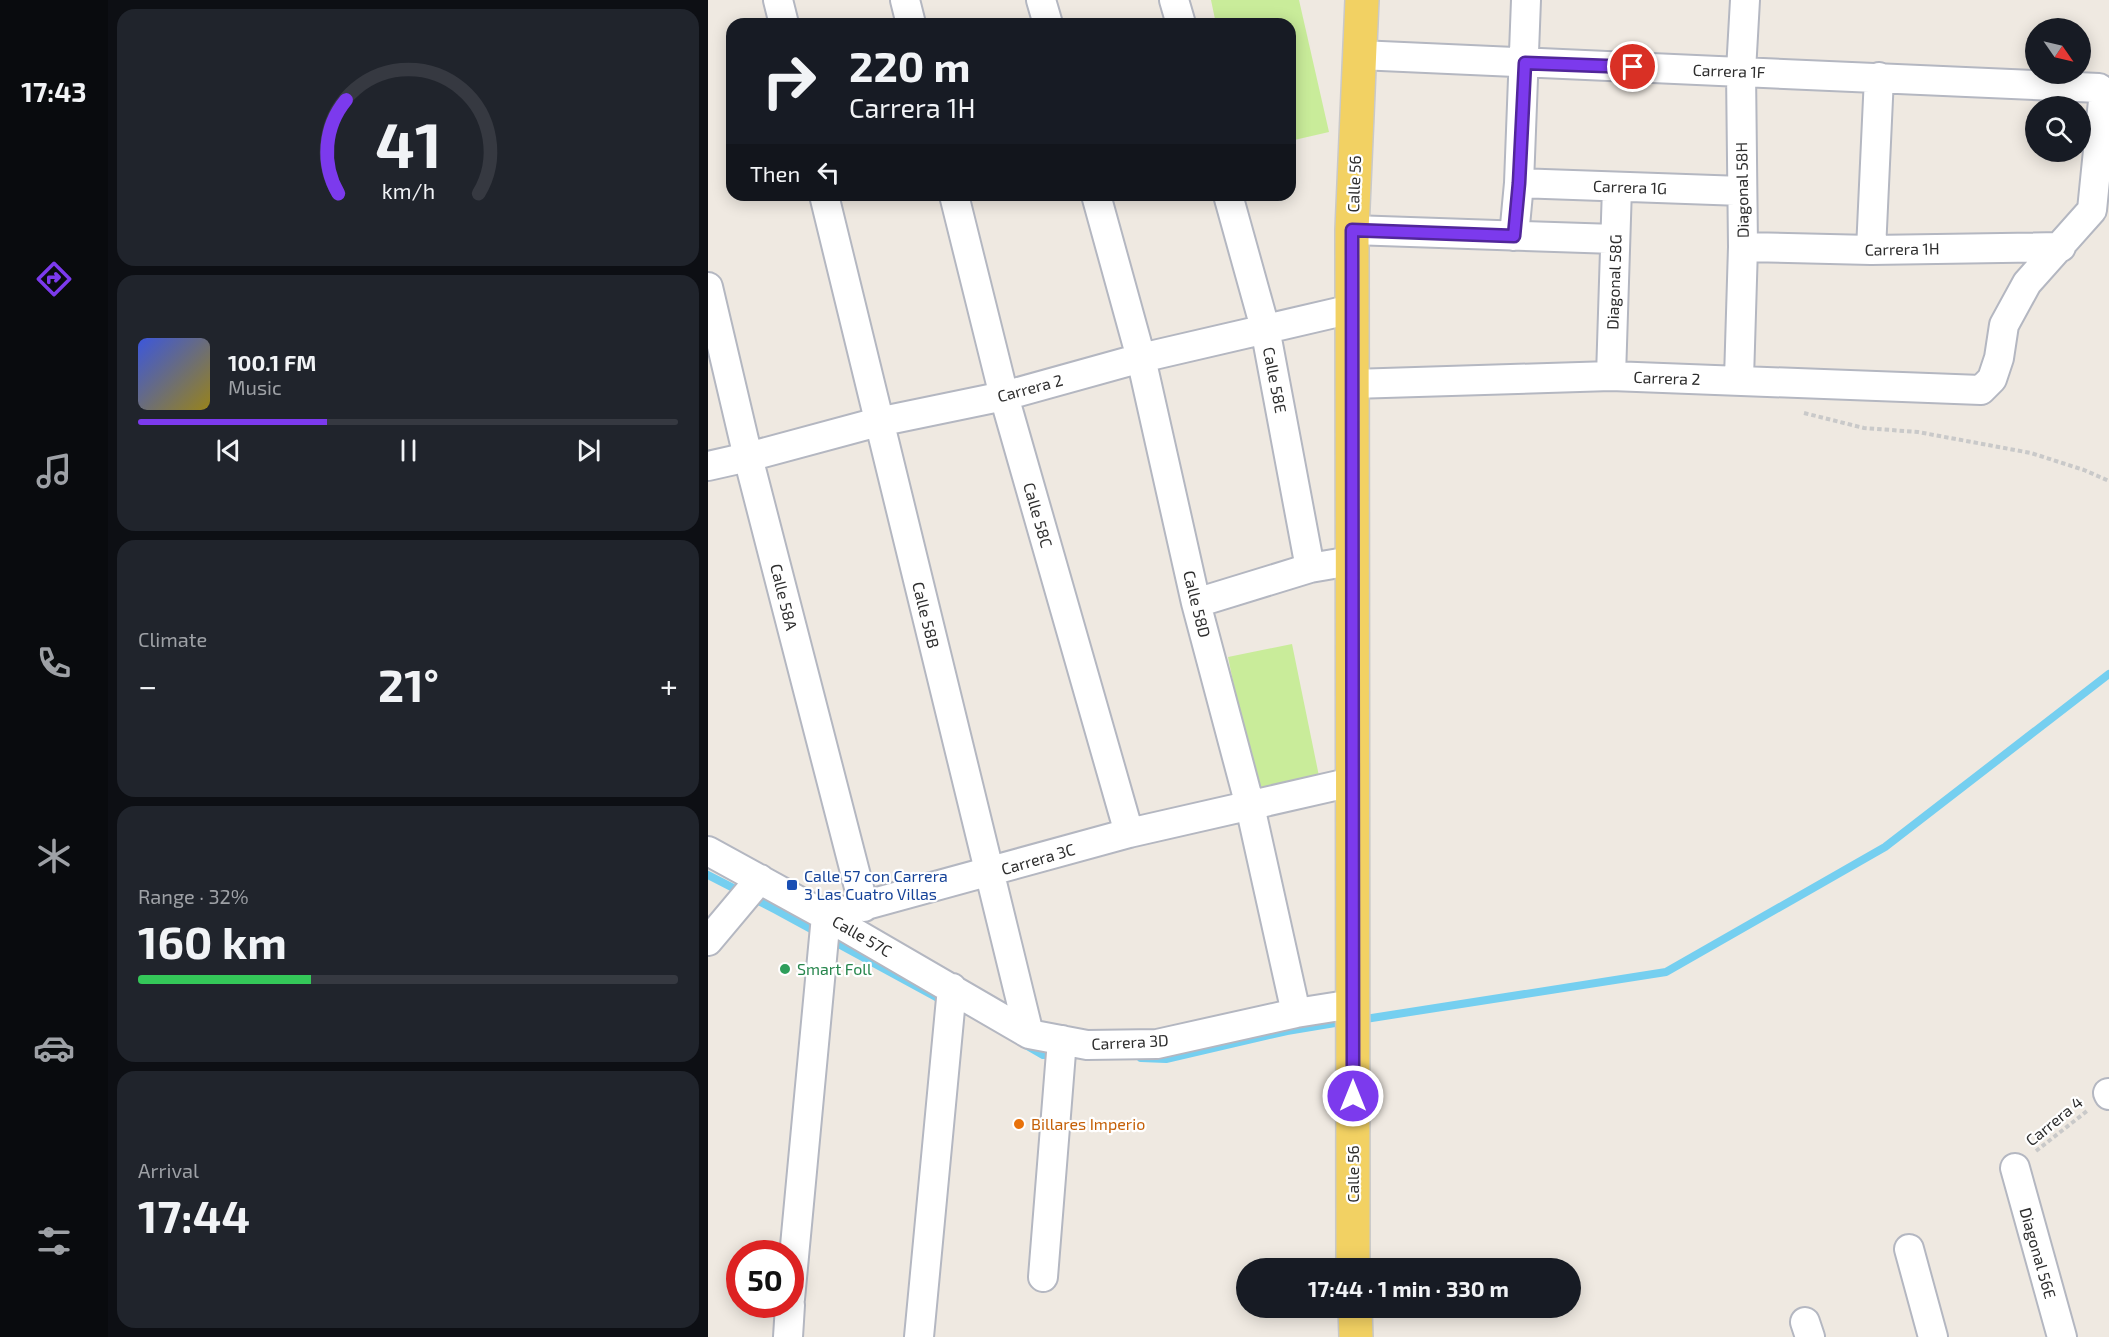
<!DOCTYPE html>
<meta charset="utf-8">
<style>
body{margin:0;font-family:"Exo 2",sans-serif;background:#20242c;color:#f1f3f6;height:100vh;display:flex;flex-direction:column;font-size:22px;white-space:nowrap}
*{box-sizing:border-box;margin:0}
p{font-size:20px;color:#9ea1a6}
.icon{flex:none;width:33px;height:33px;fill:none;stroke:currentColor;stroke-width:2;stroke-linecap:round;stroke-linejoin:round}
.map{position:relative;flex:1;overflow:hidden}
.side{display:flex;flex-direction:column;gap:9px;padding:9px;background:#0d0f14;width:600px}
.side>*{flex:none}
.top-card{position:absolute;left:18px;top:18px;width:570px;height:183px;border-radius:18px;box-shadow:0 3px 15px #0003;background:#171b24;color:#f1f3f6;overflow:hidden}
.needle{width:39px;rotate:124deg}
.buttons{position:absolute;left:1317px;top:18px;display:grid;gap:12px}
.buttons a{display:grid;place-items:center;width:66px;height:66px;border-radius:50%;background:#171b24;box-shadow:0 3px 15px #0003;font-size:30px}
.speed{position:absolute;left:18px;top:1240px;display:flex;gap:12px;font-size:30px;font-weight:700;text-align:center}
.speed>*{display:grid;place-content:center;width:78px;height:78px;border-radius:50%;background:#171b24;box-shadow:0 3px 15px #0003;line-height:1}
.speed .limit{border:9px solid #d22;background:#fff;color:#111}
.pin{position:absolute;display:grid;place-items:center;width:51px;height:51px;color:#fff;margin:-26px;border:3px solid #fff;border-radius:50%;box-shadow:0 2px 6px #0007}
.me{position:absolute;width:66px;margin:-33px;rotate:0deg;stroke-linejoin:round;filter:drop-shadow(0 0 4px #0008)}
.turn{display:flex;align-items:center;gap:21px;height:126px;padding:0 24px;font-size:27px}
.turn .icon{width:78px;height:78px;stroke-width:2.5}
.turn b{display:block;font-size:42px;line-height:51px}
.then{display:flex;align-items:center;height:57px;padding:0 24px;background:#0003;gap:12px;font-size:22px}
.big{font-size:45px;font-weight:700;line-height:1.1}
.side .card{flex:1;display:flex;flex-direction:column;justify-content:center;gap:9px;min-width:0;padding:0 21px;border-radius:18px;background:#20242c}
.side .dial{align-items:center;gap:0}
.dial svg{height:156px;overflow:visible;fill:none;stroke:#363941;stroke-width:7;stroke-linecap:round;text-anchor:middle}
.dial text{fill:#f1f3f6;stroke:none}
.song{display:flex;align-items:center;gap:18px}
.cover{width:72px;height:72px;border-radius:9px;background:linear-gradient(135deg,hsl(230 70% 55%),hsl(50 70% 35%))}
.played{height:6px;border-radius:3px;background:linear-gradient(90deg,#7c3aed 35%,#363941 35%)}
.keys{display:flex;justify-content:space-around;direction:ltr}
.heat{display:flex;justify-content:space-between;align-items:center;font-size:33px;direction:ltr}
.charge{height:9px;border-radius:4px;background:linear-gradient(90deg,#34c759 32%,#363941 0)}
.trip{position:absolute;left:528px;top:1258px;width:345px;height:60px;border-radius:30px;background:#171b24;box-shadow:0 3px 15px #0003;font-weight:700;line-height:60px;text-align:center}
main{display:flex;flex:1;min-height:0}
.dock{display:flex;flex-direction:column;width:108px;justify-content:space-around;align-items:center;background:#090b0e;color:#9ea1a6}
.dock .icon{width:42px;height:42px}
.dock .on{color:#7c3aed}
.dock b{font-size:27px;color:#f1f3f6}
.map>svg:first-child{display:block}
.pitch{fill:#c9ec9a}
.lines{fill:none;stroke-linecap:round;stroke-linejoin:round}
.stream{stroke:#75cff0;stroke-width:8}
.minor-casing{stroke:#b4b7c1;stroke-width:32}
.major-casing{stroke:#c9c9c9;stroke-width:36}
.path{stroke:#c9c9c9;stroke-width:4;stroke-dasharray:4.5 3;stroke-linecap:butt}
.minor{stroke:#fff;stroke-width:28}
.major{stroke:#f2d163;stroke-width:33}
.route-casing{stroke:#51269a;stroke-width:15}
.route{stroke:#7c3aed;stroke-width:10}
.transit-dot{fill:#1a4fb4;stroke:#fff;stroke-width:2}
.leisure-dot{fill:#2e9e5b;stroke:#fff;stroke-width:2}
.food-dot{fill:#e8710a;stroke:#fff;stroke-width:2}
.labels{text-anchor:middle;stroke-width:4.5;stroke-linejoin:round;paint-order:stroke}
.street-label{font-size:16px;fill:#2e2e2e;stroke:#fff}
.transit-label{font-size:16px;fill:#164399;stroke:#fff;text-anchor:start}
.leisure-label{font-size:16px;fill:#27864d;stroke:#fff;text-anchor:start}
.food-label{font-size:16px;fill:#c56008;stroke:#fff;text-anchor:start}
</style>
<main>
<nav class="dock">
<b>17:43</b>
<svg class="icon on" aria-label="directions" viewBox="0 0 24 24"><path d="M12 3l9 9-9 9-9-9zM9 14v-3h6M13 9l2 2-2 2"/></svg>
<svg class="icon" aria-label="music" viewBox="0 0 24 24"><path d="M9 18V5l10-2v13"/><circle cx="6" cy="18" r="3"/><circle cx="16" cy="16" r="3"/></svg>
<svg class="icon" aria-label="phone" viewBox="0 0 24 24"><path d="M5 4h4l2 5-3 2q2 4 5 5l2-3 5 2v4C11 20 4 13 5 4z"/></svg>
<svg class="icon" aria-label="climate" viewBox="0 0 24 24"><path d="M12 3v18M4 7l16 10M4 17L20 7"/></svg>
<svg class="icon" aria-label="car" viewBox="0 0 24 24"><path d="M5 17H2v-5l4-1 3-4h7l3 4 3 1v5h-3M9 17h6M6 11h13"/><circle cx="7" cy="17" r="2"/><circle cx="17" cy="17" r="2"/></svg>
<svg class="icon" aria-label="filters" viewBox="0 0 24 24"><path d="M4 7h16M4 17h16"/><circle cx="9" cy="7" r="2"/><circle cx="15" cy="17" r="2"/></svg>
</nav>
<section class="side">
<div class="card dial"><svg viewBox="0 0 100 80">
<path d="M14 69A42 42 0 1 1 86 69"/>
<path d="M14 69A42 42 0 0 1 18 21" stroke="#7c3aed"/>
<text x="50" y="56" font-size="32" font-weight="700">41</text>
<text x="50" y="72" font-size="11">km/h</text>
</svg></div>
<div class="card">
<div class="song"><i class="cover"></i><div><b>100.1 FM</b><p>Music</p></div></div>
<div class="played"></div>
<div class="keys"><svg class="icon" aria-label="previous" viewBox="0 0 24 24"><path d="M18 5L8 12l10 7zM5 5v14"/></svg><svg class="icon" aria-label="pause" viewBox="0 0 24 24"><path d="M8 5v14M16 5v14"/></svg><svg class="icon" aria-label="next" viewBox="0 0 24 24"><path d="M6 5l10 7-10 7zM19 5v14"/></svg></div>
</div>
<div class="card"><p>Climate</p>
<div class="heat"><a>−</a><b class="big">21°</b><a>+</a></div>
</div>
<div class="card"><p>Range · 32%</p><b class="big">160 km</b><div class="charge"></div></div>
<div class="card"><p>Arrival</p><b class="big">17:44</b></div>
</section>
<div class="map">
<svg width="1401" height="1337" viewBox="0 0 1401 1337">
<rect width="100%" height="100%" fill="#efe9e1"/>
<!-- pitch -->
<path class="pitch" d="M591,0L621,132L582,141V24H508L503,0Z
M584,644L612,781L548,794L520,657Z"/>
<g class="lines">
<!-- stream -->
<path class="stream" d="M0,875L68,910L239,1003
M651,1020L958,972L1177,847L1401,674
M316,1044L335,1055H349
M433,1058L458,1059L579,1031L639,1021"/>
<!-- minor casing -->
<g class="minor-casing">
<path id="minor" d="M70,0L76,24
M197,0L203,24
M333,0L340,24
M466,0L473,24
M811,183L1034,191
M116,195C182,475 255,754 321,1034
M246,195L296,396L421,833
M388,195L433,358L488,603L542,806L588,1013
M520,195L557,328L602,568
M644,230L907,239
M806,236L811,183L818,0
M1035,247L1163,250L1353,247
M1163,250L1171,77
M0,287L40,457L156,907
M903,376L909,187
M1031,379L1035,247L1033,71L1037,0
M644,384L903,376L1273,390L1284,379L1291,358L1296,325L1319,283L1384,210L1395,101L1391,88L651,55
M0,466L40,457L170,422L296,396L433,358L644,309
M488,603L602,568L643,561
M0,851L118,916L321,1034L379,1045L449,1044L588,1013L645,1004
M0,941L52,879
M1400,1093L1401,1095
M1307,1168L1354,1337
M1201,1249L1225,1337
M335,1277L354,1040
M82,1299L118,916L421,833L644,782
M1097,1322L1102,1337
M80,1337L82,1305
M211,1337L244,988"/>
</g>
<!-- major casing -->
<g class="major-casing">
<path id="major" d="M645,1269L644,230L654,0
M647,1308L648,1337"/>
</g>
<!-- path -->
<path class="path" d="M1096,413L1156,428L1210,432L1323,453L1376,470L1401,481
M1328,1151L1379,1111"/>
<!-- minor -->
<use href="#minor" class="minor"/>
<!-- major -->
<use href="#major" class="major"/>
</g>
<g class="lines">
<!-- route casing -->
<g class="route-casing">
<path id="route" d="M645,1096L644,230L806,236L811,183L817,63L925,67"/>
</g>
<!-- route -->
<use href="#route" class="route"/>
</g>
<!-- markers -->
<rect class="transit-dot" x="78" y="879" width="12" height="12" rx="3"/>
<circle class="leisure-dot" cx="77" cy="969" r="6"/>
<circle class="food-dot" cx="311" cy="1124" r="6"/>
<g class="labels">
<!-- street labels -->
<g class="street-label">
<text transform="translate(1021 71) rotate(2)" y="6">Carrera 1F</text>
<text transform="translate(646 184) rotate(-88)" y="6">Calle 56</text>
<text transform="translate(922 187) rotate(2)" y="6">Carrera 1G</text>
<text transform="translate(1034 190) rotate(-91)" y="6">Diagonal 58H</text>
<text transform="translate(1194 249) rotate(-1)" y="6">Carrera 1H</text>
<text transform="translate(906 282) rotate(-88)" y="6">Diagonal 58G</text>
<text transform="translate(959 378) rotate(2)" y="6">Carrera 2</text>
<text transform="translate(567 380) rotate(79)" y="6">Calle 58E</text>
<text transform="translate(322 388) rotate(-15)" y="6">Carrera 2</text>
<text transform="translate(330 515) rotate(74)" y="6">Calle 58C</text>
<text transform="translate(76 597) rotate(76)" y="6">Calle 58A</text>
<text transform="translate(489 604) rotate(76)" y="6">Calle 58D</text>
<text transform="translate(218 615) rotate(76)" y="6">Calle 58B</text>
<text transform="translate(330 859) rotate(-16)" y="6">Carrera 3C</text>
<text transform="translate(154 936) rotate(30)" y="6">Calle 57C</text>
<text transform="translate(422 1042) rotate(-3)" y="6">Carrera 3D</text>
<text transform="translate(1346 1121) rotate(-39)" y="6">Carrera 4</text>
<text transform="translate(645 1174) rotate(-90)" y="6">Calle 56</text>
<text transform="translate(1330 1253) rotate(74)" y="6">Diagonal 56E</text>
</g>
<!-- transit labels -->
<g class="transit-label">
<text x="96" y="882">Calle 57 con Carrera<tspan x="96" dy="18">3 Las Cuatro Villas</tspan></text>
</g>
<!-- leisure labels -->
<g class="leisure-label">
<text x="89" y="975">Smart Foll</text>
</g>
<!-- food labels -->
<g class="food-label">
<text x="323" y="1130">Billares Imperio</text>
</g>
</g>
</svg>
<div class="buttons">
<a><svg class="needle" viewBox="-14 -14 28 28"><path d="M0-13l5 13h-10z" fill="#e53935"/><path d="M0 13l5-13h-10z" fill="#9ea1a6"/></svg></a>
<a><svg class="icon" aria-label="search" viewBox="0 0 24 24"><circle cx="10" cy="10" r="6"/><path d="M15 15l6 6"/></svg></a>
</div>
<div class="speed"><div class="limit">50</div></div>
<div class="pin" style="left:925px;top:67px;background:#d93025"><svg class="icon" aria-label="arrive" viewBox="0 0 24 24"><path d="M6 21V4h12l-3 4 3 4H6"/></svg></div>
<svg class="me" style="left:645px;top:1096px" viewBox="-20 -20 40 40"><circle r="17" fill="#7c3aed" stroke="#fff" stroke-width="3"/><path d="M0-11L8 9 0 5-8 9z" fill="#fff"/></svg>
<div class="trip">17:44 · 1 min · 330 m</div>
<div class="top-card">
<div class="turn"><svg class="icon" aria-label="right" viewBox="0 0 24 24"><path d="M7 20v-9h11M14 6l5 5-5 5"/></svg><div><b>220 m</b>Carrera 1H</div></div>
<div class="then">Then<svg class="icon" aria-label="left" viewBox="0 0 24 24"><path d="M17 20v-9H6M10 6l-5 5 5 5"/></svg></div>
</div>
</div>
</main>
